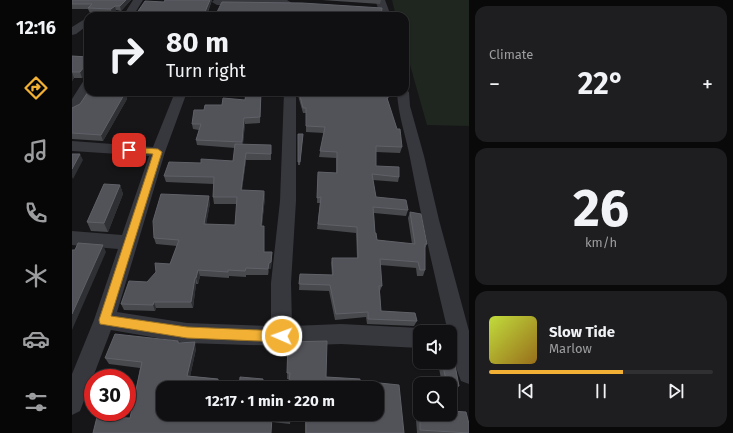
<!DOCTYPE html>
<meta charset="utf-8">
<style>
body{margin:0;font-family:"Fira Sans",sans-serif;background:#1e1e20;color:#f1f3f6;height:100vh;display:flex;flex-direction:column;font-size:15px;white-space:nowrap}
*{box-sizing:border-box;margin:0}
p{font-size:13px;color:#9c9d9f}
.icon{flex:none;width:22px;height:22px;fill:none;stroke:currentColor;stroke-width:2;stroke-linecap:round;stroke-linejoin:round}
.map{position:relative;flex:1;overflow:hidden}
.sheet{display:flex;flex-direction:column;gap:6px;padding:6px;background:#09090a;width:264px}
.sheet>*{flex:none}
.hud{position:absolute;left:12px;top:12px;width:325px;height:84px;border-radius:12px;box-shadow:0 1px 3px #0004,0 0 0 1px #303032;background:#101012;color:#f1f3f6;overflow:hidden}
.controls{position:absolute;left:341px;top:325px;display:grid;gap:8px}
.controls a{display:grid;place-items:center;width:44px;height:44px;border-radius:8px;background:#101012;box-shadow:0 1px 3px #0004,0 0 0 1px #303032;font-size:20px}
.speed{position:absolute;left:12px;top:369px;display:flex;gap:8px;font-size:20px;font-weight:700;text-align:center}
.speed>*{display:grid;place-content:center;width:52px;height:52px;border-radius:50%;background:#101012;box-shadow:0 1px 3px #0004,0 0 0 1px #303032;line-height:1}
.speed .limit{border:6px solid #d22;background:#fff;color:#111}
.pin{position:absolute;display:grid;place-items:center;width:34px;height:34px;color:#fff;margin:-17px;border-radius:8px;box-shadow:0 2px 6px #0006}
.me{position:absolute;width:44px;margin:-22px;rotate:272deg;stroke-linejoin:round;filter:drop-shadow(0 0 3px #0008)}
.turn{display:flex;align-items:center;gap:14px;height:84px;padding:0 16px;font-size:18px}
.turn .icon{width:52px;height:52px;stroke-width:2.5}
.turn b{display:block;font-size:28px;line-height:34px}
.big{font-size:30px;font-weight:700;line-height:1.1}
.sheet .card{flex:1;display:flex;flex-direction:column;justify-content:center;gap:6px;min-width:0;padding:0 14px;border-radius:12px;background:#1e1e20}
.sheet .dial{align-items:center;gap:0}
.dial b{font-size:52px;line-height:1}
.song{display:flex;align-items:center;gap:12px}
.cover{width:48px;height:48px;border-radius:6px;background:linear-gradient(135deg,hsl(70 70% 55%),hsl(40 70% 35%))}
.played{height:4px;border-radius:2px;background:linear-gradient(90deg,#f2b134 60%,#303032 60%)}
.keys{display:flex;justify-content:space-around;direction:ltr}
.heat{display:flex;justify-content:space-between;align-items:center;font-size:22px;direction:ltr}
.trip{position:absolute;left:84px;top:381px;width:228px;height:40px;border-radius:12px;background:#101012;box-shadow:0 1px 3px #0004,0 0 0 1px #303032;font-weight:700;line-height:40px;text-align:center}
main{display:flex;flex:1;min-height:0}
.tab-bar{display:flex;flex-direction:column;width:72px;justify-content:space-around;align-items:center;background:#060607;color:#9c9d9f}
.tab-bar .icon{width:28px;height:28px}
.tab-bar .current{color:#f2b134}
.tab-bar b{font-size:18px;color:#f1f3f6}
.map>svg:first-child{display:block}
.green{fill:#1e261f}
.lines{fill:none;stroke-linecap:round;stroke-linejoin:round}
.minor{fill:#37383d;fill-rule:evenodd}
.wall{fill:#47494d}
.shaded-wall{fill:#2f3033}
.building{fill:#525359;stroke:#5f6168}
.route{fill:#f2b134;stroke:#9d7322}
</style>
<main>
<nav class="tab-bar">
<b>12:16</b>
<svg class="icon current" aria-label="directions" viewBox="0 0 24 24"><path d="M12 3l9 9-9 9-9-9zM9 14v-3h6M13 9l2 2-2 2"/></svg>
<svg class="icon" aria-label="music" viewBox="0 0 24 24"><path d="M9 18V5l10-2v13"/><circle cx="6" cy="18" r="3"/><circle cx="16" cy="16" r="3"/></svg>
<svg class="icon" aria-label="phone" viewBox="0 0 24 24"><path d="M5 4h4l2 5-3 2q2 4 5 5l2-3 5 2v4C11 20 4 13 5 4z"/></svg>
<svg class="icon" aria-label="climate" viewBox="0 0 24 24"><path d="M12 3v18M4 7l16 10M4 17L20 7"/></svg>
<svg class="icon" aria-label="car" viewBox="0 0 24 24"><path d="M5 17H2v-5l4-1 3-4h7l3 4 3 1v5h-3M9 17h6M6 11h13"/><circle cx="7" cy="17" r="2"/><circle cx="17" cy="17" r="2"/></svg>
<svg class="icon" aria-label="filters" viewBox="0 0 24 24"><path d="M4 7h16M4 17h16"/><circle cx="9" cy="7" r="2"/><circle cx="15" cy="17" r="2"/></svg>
</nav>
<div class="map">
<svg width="397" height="433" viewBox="0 0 397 433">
<rect width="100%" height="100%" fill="#161618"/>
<!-- green -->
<path class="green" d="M320,0H397V126L355,125L333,47V16H324Z"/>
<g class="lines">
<!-- minor -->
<path class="minor" d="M61,0H71L61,16H51Z
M142,0H215L220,3L215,6L145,5L140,2Z
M303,0H313L319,16H309Z
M16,17V25L4,34L0,35V27Z
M16,79L17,92L5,112L0,113V99L12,80Z
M333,89L337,92L338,106L352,156L367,220L397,331V384L389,381C383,366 378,348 378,332H376C362,274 349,216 338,158C334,136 326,115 325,92H333Z
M103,92H115L93,152L45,312L115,323L199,326V283L208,201L212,92H224V201L219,283L220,326L269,324L348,328L356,332H348V348L269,344L210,346L115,343L39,330L8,411L0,415V374L22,320L46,249L0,245V231L50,235L77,156L0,151V141L81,147Z"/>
</g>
<!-- wall -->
<path class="wall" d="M0,0H59L49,11L44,10L40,14L18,13L16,9H0Z
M93,0H140L136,12L309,16H64V14L92,2Z
M250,0H309L308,4Z
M0,56L16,57V70L10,78H2L0,81Z
M16,92H56L54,96L55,99L31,141L0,139V108L8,104Z
M174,92H189L188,123L173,124L171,144L199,152V160H174L170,190L192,191L193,197L190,226L192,252H200L199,269H197L196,275H174V277L157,276V278L128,276L126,284H124L121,308H84L83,311L52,310L49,304L75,282L98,264L105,246L84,244L82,238L138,203L134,224L163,225L165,204H142L141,197L142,184L94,182L92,176L129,163L161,161L163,148L125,145L124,140L127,130L121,129L120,124L132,110L150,105L173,100Z
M225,92H316L315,100L330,147L328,153L304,152V166L327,177L326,182L301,180L304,197L336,210L334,216L302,213L303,233L305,240L340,244L336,218L338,212L355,244L353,248V270L351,276H345L344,268L308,265L310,286L308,291L309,311L345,321L342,326L295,324L294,317L263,320L257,291L227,290L228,274L260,275L259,263L260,258H285L284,233L245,229L248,203H245L246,172L264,173V158L247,157L252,133L234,132V113H231Z
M226,134H231L228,165H226Z
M48,185L51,194L36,232L19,231L15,222Z
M106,341L107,343L124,349L118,376L146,379L148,385L91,414H305L217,379H215L216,348L254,377L288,381L332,433H233V416L219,415L218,424L200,422L58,418L68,368L37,364L33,358Z
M367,362H378L387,386L383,391H378V384H370L366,363Z
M373,414H378L397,433H345L344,419L348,415L373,417Z"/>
<!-- shaded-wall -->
<path class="shaded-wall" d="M54,0H59L49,11L48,6Z
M138,0H140L134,16L133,12Z
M43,6L44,10L40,14L39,9Z
M16,57V70L10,78L8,72L12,62Z
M0,72L2,78L0,81Z
M52,92H56L54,96L55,99L31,141L29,135Z
M172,118L173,124L170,148V142Z
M174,153V160L169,196V190Z
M8,154L11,160L1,179L0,177V169Z
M48,185L51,194L36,232L32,223Z
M192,191L193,197L189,232V226Z
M137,196L138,203L133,231L132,224Z
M31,245L34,252L0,330V314Z
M200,252L199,269H197L196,275V269L197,263Z
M126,270L128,276L126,284L124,278Z
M123,278L124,284L121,308L119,302Z
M82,302L84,308L83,311L81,305Z
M123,342L124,349L117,382L115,376Z
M146,379L148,385L147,388H145Z"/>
<!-- building -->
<path class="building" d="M0,0H54L48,6H43L39,9L16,8L20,4H0Z
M93,0H138L133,12H145L150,2L230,3L310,8L309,16H78L79,14H64L73,1L92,2Z
M0,56L16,57L12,62H16L8,72H0Z
M16,92H52L51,93H53L29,135L0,133V108L8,104Z
M174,92H189L188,117L172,118L170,142L124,140L129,124H120L122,110H132L133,105H150L151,98L173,100Z
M227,92H316V98H315L325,129H328L330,147L304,146V166L327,167V177L300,174L304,197L334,200L336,210L301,207L303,233H304L305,240L343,244L338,212L349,214L355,244H353V270H348L346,262L308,259L310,286H307L309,311L343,313L345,321L296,319V312L264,314L258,285L227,284L228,274L261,275L260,258H286L285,227L246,224L249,197L245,198L246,172L265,173V152L248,151L253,127L234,126V108H231Z
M226,134H231L228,162H226Z
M163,144L199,145V154L174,153L169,190L192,191L189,226H192V252H200L199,262L197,263L196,269L174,268L173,271L156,270V272L126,270L124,278H123L119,302H82L81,305L49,304L57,281L75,282L84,272L83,263L98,264L107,240L82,238L81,221L89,194L137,196L132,224L163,225L165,197H141L142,177L92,176L97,162L129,163V159L161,161Z
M0,154H8L0,169Z
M32,184L48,185L32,223L15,222Z
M6,243L31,245L0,314V250H3Z
M43,334L106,341V343L123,342L115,376L146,379L145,388H91V414H219L218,419L200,417L199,433H21L25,417L58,418L70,362L33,358Z
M255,341L254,377L288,379V381L327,385L332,433H234V414H305V388H216L218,373H215L216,342Z
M378,359L382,360L387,386H378V384H375L370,362H378Z
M168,377L191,379L190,388H167Z
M378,411L394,412L397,424V433L348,430V415L378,417L377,414H378Z"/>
<!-- route -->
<path class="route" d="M57,147L86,149L90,152L39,316L115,327L210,331L214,333L215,336L214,340L210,342L115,338L28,324L27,320L81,154L54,152V148Z"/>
</svg>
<div class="controls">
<a><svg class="icon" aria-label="sound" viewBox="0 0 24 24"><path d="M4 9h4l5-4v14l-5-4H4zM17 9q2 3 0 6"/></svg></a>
<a><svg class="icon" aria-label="search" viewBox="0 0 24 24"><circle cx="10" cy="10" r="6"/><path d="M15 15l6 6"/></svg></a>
</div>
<div class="speed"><div class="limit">30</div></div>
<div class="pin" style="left:57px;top:150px;background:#d93025"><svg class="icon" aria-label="arrive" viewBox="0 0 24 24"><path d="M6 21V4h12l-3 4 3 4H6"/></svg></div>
<svg class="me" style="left:210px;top:336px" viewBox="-20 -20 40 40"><circle r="17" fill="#f2b134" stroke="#fff" stroke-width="3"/><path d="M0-11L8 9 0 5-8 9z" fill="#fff"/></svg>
<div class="trip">12:17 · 1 min · 220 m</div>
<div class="hud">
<div class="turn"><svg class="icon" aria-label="right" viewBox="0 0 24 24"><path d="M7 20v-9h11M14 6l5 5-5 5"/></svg><div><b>80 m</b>Turn right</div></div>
</div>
</div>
<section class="sheet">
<div class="card"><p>Climate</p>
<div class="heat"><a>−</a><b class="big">22°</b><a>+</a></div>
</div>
<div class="card dial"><b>26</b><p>km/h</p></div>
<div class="card">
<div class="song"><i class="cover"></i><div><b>Slow Tide</b><p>Marlow</p></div></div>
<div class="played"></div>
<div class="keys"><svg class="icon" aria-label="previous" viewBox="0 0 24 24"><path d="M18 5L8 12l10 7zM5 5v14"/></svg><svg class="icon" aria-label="pause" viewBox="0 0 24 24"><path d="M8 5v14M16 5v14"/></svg><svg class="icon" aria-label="next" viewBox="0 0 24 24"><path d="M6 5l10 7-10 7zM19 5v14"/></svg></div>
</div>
</section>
</main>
